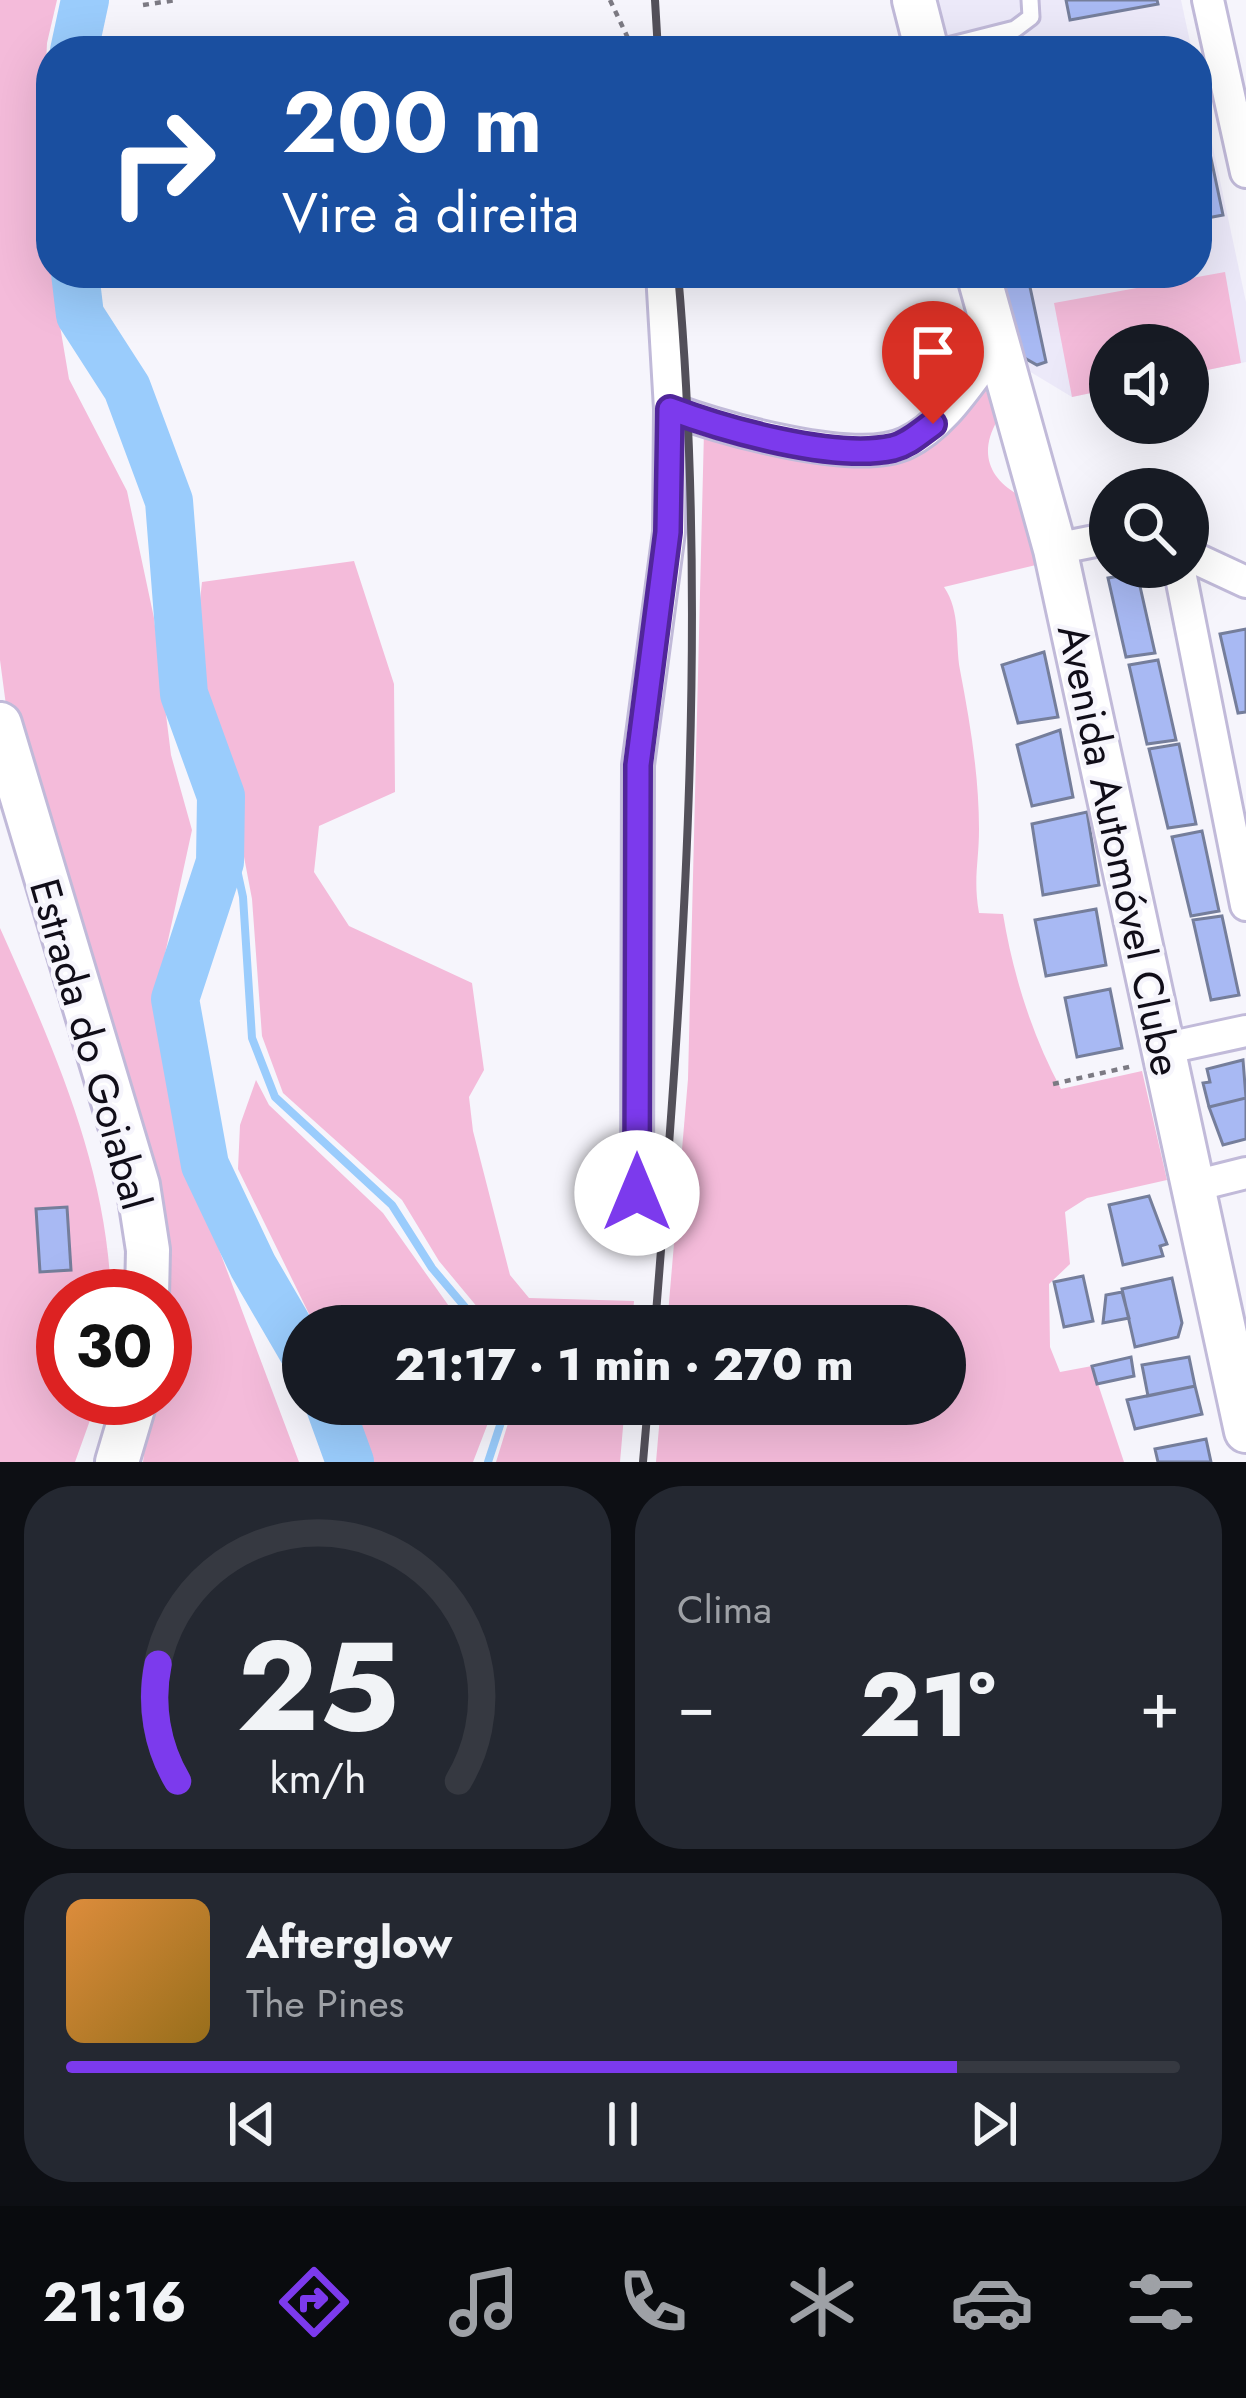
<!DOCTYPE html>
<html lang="pt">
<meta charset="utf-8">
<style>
body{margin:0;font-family:Jost,sans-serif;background:#242831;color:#f1f3f6;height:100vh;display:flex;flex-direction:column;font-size:45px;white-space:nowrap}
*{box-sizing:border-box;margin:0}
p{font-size:39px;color:#9ea1a6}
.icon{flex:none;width:66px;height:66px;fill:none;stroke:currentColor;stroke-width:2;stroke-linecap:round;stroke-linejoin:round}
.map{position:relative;height:1462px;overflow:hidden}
.drawer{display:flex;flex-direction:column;gap:24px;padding:24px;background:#0d0f14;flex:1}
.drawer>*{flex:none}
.guide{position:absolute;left:36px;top:36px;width:1176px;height:252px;border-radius:48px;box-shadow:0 12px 48px #0002;background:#1a4fa0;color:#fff;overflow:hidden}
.buttons{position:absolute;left:1089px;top:324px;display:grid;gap:24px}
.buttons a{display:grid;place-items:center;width:120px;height:120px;border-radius:50%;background:#171b24;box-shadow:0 12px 48px #0002;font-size:60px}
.speed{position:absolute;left:36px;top:1269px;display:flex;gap:24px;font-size:60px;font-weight:700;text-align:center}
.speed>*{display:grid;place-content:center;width:156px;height:156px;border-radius:50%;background:#171b24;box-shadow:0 12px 48px #0002;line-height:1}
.speed .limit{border:18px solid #d22;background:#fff;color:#111}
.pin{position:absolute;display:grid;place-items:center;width:102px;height:102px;color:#fff;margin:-123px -51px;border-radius:50% 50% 50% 0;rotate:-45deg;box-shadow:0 0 12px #0007}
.pin .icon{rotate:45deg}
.me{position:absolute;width:132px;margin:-66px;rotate:0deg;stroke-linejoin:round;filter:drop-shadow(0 0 9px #0008)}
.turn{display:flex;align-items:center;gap:42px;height:252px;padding:0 48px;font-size:54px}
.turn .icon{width:156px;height:156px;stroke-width:2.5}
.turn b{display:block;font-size:84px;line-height:102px}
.big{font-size:90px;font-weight:800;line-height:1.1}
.drawer .card{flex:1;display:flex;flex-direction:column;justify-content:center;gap:18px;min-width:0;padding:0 42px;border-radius:48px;background:#242831}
.drawer .dial{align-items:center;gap:0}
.dial svg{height:312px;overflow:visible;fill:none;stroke:#363941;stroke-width:7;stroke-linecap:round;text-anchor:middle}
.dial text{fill:#f1f3f6;stroke:none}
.song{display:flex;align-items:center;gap:36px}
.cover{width:144px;height:144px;border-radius:18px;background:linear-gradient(135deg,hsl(30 70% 55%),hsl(40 70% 35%))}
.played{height:12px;border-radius:6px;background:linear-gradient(90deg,#7c3aed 80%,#363941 80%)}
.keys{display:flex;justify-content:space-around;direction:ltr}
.heat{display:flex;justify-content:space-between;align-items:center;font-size:66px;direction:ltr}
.drawer .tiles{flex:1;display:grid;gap:24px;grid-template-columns:1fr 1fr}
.card:last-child{grid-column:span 2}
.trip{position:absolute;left:282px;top:1305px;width:684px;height:120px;border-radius:60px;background:#171b24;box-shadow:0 12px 48px #0002;font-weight:800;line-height:120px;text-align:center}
.menu{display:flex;height:192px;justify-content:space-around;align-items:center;background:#090b0e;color:#9ea1a6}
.menu .icon{width:84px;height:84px}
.menu .active{color:#7c3aed}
.menu b{font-size:54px;color:#f1f3f6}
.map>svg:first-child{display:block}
.built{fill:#ece9f9}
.green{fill:#f4bbda}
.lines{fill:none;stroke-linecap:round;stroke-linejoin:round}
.stream{stroke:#9accfc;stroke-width:8}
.river{stroke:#9accfc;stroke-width:48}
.building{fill:#a8b9f3;stroke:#757e9b;stroke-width:3}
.lane-casing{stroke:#c1bad9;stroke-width:21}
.street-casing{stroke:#c1bad9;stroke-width:36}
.secondary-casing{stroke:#c1bad9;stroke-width:48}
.path{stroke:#7c7a83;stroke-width:4.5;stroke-dasharray:6 6;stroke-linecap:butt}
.lane{stroke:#fff;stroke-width:15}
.street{stroke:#fff;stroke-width:30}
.secondary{stroke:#fff;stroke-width:42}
.rail{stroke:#53505a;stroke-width:8}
.route-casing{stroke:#51269a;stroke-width:30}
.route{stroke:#7c3aed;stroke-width:21}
.labels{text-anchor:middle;stroke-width:9;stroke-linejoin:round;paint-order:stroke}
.street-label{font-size:42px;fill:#100d18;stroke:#f6f5fc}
</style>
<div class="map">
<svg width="1246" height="1462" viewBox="0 0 1246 1462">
<rect width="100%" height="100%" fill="#f6f5fc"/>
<!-- built -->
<path class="built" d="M930,0H1181L1192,51H941Z
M1197,73L1246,302V362L1188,374V345H1110V389L1072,397L1009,359L990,273H1197Z"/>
<!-- green -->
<path class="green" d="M0,0H57L47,43L40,190L51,273L69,379L127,491L154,618L171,755L192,830L155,1000L191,1175L299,1462H143L151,1398H165V1296L7,713L0,660Z
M1225,272L1241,363L1188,374V345H1110V389L1072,397L1054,303Z
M982,379L997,421C978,454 990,481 1023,497L1036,565L944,587C961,612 955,642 960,670C970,722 979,776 979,829C979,863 973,878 979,913L1003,914C1013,975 1032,1035 1061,1089L1142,1071L1167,1180L1087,1198L1065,1212L1070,1264L1049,1284L1050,1347L1060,1372L1092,1366L1124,1462H656L661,1404H945V1326H667L688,1079L704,431L916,455L956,425Z
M354,561L394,684L395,792L319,826L314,872L349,926L472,983L484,1070L469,1097L473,1131L510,1275L529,1298L634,1301L632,1326H493L439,1261L402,1200L283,1093L262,1036L252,899L234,804L193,664L202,582Z
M0,928C52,1045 107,1165 111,1296H63V1398H98L75,1462H0Z
M256,1080L269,1105L383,1213L463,1326H315L238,1169L240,1125Z
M350,1404H491L493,1410L473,1462H369Z
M514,1404H625L620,1462H496Z"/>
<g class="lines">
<!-- stream -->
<path class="stream" d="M221,796L243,897L252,1038L275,1097L392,1205L432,1268L481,1326
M488,1462L507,1404"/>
<!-- river -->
<path class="river" d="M74,51L85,0
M75,273L80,315L127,388L169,501L184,694L221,796L220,862L175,999L205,1165L253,1266L303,1352
M329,1404L350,1462"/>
</g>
<!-- building -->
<path class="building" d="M1066,0H1157L1158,4L1070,20Z
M1197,92L1223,215L1197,220Z
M992,273H1027L1046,362L1037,365L1010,350Z
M1137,573L1155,653L1126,657L1108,578Z
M1246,629V712L1238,713L1220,634Z
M1044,652L1058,717L1018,723L1002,665Z
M1158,660L1176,740L1147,744L1129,665Z
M1060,730L1073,797L1032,806L1017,745Z
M1179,744L1196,824L1168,828L1149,749Z
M1087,812L1099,885L1043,895L1032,824Z
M1202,831L1219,911L1191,916L1172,837Z
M1096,909L1106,965L1046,976L1035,920Z
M1222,916L1239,995L1211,1000L1193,920Z
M1110,989L1122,1048L1077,1057L1065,998Z
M1243,1060L1246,1098L1209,1107L1203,1083L1210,1082L1207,1069Z
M1246,1098V1139L1223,1145L1209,1107Z
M1149,1196L1167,1244L1160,1246L1163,1256L1123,1265L1109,1205Z
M67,1207L71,1270L40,1272L36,1209Z
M1083,1276L1093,1321L1064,1327L1054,1282Z
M1172,1278L1182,1323L1178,1337L1135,1347L1122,1289Z
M1122,1292L1129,1318L1103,1323L1106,1295Z
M1131,1357L1134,1376L1097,1384L1092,1366Z
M1189,1357L1195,1386L1148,1396L1142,1365Z
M1195,1386L1202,1414L1135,1429L1127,1400Z
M1206,1439L1211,1462H1158L1155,1449Z"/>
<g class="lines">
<!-- lane casing -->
<g class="lane-casing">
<path id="lane" d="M932,50L1015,29L1031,17L1030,0"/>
</g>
<!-- street casing -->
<g class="street-casing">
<path id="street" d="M1208,0L1246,172
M670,409C722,428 856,467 906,443C944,425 970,381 995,349
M1055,549L1110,538
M1188,555L1246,582
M1179,567L1246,905
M1163,1049L1246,1031
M1194,1186L1246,1173
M637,1193L638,765L669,532L670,409L662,273"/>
</g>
<!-- secondary casing -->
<g class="secondary-casing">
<path id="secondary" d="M914,0L927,51
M978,273L1055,549L1246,1431
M0,724L138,1185L148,1250L147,1296
M117,1462L136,1398"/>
</g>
<!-- path -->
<path class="path" d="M610,0L634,51
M143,5L176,0
M1053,1084L1133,1066"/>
<!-- lane -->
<use href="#lane" class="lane"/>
<!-- street -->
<use href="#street" class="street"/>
<!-- secondary -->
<use href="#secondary" class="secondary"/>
<!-- rail -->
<path class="rail" d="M655,0L658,51
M655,1326C683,976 709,623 678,273
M643,1462L648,1404"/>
</g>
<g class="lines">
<!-- route casing -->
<g class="route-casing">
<path id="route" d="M637,1193L638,765L668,532L670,409C726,430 835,461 893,448C909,444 920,433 933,424"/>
</g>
<!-- route -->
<use href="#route" class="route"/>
</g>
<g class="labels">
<!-- street labels -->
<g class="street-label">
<text transform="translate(1120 850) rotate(78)" y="15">Avenida Automóvel Clube</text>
<text transform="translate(91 1044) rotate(74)" y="15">Estrada do Goiabal</text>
</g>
</g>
</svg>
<div class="buttons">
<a><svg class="icon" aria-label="sound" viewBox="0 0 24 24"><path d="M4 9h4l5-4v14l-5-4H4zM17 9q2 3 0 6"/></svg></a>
<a><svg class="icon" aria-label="search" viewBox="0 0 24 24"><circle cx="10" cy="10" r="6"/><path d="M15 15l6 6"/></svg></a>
</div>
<div class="speed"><div class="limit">30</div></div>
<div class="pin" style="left:933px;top:424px;background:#d93025"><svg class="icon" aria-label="arrive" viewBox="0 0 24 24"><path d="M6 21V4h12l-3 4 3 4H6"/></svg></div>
<svg class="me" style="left:637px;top:1193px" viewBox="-20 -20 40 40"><circle r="19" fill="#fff"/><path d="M0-13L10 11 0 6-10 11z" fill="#7c3aed"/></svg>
<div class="trip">21:17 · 1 min · 270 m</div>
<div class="guide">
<div class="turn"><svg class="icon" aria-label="right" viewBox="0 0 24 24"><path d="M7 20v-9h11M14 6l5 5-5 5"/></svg><div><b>200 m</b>Vire à direita</div></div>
</div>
</div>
<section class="drawer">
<div class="tiles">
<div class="card dial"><svg viewBox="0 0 100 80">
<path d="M14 69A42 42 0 1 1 86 69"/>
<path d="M14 69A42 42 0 0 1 9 39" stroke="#7c3aed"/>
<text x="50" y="56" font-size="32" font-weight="700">25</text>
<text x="50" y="72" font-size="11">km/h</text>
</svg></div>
<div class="card"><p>Clima</p>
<div class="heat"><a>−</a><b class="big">21°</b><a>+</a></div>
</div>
<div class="card">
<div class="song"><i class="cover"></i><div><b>Afterglow</b><p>The Pines</p></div></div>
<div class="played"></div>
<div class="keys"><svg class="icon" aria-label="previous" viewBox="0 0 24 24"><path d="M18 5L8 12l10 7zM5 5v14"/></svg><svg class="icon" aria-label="pause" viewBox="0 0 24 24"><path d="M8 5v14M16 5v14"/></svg><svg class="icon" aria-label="next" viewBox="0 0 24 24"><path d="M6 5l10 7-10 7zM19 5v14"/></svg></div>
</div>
</div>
</section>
<nav class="menu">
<b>21:16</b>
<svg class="icon active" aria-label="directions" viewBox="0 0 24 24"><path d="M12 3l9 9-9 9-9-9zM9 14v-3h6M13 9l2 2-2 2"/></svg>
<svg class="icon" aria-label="music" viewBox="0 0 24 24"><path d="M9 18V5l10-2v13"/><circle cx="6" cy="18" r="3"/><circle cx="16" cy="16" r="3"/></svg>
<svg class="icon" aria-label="phone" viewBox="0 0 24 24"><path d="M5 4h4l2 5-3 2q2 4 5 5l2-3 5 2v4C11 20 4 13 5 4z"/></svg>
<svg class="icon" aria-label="climate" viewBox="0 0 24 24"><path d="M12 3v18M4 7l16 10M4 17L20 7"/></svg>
<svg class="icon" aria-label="car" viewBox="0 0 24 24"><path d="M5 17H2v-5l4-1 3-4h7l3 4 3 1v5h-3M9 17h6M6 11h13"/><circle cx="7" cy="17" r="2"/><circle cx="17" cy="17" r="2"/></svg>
<svg class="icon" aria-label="filters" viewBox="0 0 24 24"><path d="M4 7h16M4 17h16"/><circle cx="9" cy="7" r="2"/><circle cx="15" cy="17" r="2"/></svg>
</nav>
